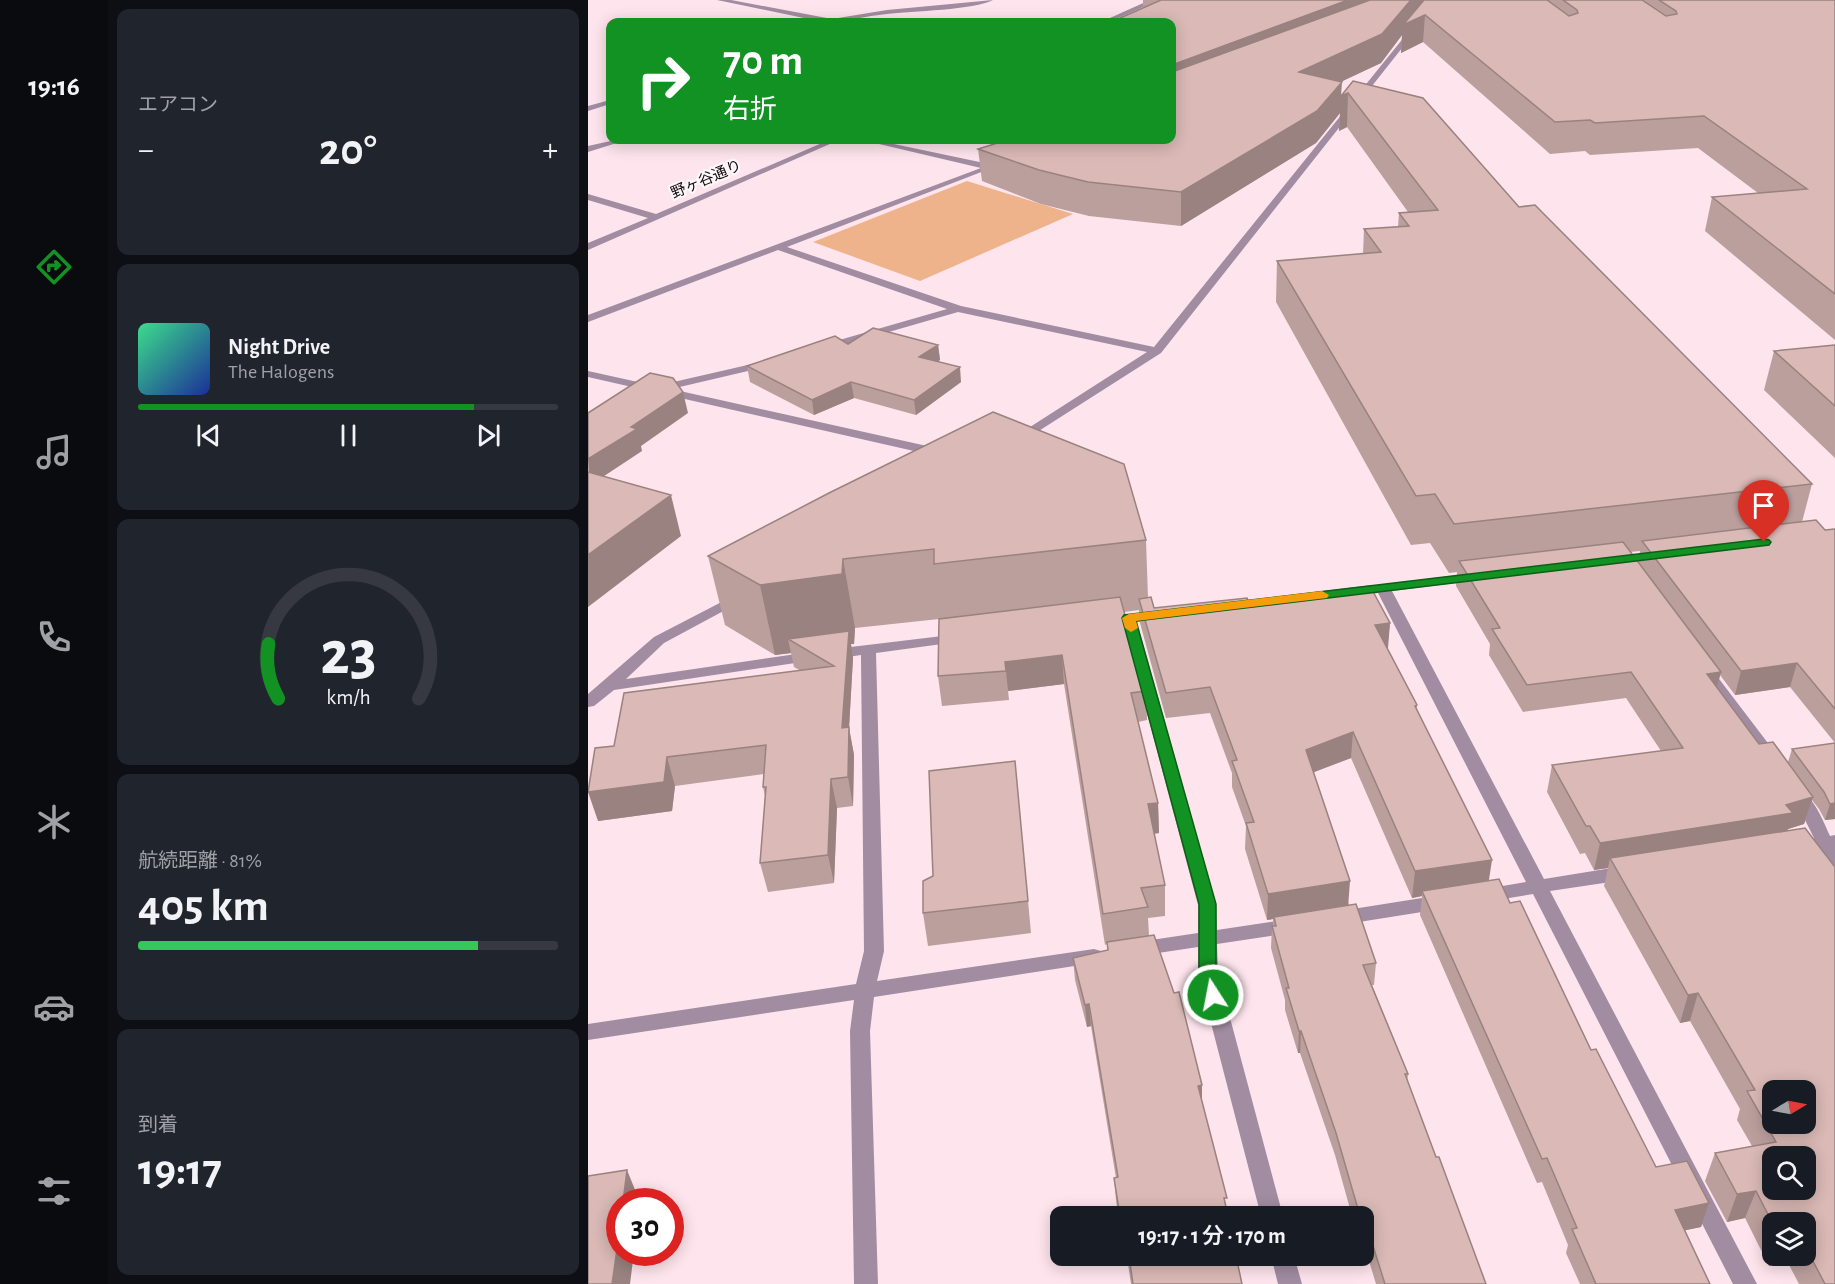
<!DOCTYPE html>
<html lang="ja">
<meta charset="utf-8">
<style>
body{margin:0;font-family:"Alegreya Sans","Noto Sans JP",sans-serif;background:#20242c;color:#f1f3f6;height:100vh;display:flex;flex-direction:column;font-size:22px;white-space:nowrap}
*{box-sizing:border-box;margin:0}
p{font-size:20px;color:#9ea1a6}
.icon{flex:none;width:33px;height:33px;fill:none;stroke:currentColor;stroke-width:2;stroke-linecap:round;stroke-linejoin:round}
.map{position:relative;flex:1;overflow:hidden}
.panel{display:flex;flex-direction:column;gap:9px;padding:9px;background:#0d0f14;width:480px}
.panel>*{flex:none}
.top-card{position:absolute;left:18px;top:18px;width:570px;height:126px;border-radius:12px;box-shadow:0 3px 15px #0003;background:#129222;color:#fff;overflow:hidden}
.needle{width:39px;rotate:80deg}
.tools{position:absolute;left:1174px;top:1080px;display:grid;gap:12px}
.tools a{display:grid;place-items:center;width:54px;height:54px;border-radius:12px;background:#171b24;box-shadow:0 3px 15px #0003;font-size:30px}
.speed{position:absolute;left:18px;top:1188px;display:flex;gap:12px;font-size:30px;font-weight:700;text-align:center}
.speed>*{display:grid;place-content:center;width:78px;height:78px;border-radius:50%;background:#171b24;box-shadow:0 3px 15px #0003;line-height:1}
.speed .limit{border:9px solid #d22;background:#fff;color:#111}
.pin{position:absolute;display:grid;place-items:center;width:51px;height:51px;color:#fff;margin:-62px -26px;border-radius:50% 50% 50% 0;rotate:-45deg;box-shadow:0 0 6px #0007}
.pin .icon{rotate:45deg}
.me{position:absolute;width:66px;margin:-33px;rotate:349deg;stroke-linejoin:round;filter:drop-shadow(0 0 4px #0008)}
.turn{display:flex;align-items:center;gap:21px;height:126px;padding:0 18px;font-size:27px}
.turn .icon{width:78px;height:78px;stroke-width:2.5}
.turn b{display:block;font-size:42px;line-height:51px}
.big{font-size:45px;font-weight:600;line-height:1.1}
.panel .widget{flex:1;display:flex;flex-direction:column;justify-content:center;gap:9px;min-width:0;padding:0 21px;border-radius:12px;background:#20242c}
.panel .dial{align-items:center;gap:0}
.dial svg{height:156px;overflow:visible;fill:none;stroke:#363941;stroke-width:7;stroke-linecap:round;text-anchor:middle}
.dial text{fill:#f1f3f6;stroke:none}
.song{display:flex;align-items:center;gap:18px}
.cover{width:72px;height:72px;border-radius:9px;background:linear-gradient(135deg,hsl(150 70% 55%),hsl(230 70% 35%))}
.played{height:6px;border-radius:3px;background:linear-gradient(90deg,#129222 80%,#363941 80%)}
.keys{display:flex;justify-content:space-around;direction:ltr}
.heat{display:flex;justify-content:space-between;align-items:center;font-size:33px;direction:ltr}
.charge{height:9px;border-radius:4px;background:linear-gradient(90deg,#34c759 81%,#363941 0)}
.trip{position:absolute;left:462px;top:1206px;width:324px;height:60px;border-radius:12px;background:#171b24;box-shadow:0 3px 15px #0003;font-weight:600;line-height:60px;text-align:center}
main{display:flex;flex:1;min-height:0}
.dock{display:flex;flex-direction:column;width:108px;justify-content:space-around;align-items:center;background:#090b0e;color:#9ea1a6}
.dock .icon{width:42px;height:42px}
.dock .selected{color:#129222}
.dock b{font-size:27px;color:#f1f3f6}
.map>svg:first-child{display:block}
.green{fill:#eeb38b}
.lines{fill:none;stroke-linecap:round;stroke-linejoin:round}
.minor{fill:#a18ca1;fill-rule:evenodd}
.wall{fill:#bb9f9d;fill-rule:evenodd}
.shaded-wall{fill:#99827f}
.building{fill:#dab9b6;stroke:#99827f;stroke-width:1.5;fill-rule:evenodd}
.route{fill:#129222;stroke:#0c5f16;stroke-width:1.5}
.slow{fill:#f59e0b}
.labels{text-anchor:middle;stroke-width:4.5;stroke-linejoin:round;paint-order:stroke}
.far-street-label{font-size:15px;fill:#12080c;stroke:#fef7f9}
</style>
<main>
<nav class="dock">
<b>19:16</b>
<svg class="icon selected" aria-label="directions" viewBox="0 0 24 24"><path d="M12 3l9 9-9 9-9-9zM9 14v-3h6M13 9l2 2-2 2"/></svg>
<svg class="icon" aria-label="music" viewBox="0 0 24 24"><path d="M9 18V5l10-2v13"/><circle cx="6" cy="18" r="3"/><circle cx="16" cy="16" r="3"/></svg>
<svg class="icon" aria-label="phone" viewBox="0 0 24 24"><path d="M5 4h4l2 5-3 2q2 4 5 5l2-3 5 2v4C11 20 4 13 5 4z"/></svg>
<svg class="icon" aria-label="climate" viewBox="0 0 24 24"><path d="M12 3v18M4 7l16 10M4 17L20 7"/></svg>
<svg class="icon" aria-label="car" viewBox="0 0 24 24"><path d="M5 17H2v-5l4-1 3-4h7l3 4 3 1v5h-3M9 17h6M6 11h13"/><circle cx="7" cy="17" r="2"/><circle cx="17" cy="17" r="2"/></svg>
<svg class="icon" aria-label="filters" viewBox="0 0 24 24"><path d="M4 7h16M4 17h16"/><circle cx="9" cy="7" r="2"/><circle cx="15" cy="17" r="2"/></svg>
</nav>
<section class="panel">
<div class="widget"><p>エアコン</p>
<div class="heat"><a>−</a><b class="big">20°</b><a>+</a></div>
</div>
<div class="widget">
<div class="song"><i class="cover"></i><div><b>Night Drive</b><p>The Halogens</p></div></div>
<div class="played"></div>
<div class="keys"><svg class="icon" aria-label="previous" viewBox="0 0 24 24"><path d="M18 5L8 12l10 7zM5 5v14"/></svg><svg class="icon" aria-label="pause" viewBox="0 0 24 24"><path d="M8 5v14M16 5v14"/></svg><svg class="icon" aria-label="next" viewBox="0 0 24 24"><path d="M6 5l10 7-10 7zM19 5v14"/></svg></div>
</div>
<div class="widget dial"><svg viewBox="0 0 100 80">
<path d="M14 69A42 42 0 1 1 86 69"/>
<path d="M14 69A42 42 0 0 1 9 41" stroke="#129222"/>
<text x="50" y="56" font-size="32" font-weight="700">23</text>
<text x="50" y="72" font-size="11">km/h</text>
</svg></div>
<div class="widget"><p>航続距離 · 81%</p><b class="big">405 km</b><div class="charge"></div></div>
<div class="widget"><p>到着</p><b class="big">19:17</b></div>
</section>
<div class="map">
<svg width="1247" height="1284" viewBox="0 0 1247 1284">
<rect width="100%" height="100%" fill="#fee4ec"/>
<!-- green -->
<path class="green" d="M379,181L485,214L332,281L225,242Z"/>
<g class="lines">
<!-- minor -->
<path class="minor" d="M129,0H143L244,19L299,10L405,0C387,10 323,11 299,14C278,16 256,22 235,22Z
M562,0H571L521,22H513Z
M846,0H852L573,353L435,441L431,442L425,438L559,352L370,312L242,349H234V345L359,309L190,250L0,322V315L393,168L274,140H287L401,164L410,161L414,164L199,247L373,306L566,347Z
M22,100V104L0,111V106Z
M27,140L35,141L0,152V146Z
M241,140H251L0,250V243L60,218L0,200V194L68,214Z
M177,361L183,364L181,366L83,389L348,448L354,452L348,456L0,377V371L68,386Z
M887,573L892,574L894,577L892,580L804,591L956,879L1036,866L1042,868L1045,873L1042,878L1036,880L962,891L1169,1284H1145L945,894L897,902L891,900L888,895L891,890L938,882L790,593L764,596L757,592L764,588Z
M149,594L154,595L156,598L154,601L76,643L38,679L222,652L227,654L230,657L227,660L26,690L6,706L0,707V694L66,637Z
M571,611L578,615L576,618L549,622L628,905L629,930L702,919L709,921L711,926L709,931L702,933L629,944L630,973L695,1216H673L610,973V947L550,956L543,954L540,949L543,944L550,942L610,933V905L535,623L517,625L510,621L517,617Z
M371,634L376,635L378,638L376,641L288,653L296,951L289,981L506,949L513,951L516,956L513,961L506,963L286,997L282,1031L290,1284H266L262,1031L266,1000L0,1040V1024L268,984L276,951L273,655L246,659L238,654L246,649Z
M1117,665L1122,667L1189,755L1191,759L1189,763H1177L1109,670Z
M1209,790C1226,795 1235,821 1242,836L1247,835V871L1241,870L1231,850L1208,853L1202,851L1199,847L1202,843L1226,838L1215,816L1200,796L1203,792Z
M853,895L860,897L862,902L860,907L853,909L752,925L745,923L743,918L745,913L752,911Z
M683,1256H706L714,1284H690Z"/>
</g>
<!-- wall -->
<path class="wall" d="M555,0H1247V340L1117,231L1124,197L1170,193L1110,148L1002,155L997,151L962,154L835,42L813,53L814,35L793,63L752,82L753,96L765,81L931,207L1224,484L1214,522L1237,530L1247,529V743L1202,687L1147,695L1132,675L1129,687L1171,744L1200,762L1204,749L1247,743V819L1237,820L1231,809L1224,800L1216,824L1200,829L1199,831L1247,1284H1211L1200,1263L1181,1266L1157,1218L1139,1222L1117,1181L1127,1153L1164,1146L1149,1120L1152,1109L1102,1021L1092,1023L1016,886L1020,868L1006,870L997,853L992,854L959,792L964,765L1073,751L1038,698L935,712L901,655L902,644L868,586L869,572L861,573L842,543L823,545L688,302L689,261L775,254L776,229L810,227L811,213L820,212L759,127L751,131L752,113L728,143L593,226L501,216L453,204L394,181L390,149L584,140L555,8ZM1052,551L1050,561L1042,552ZM1185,1222H1218V1256H1185Z
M260,344L350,345L352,360L349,361L373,382L328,415L266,398L226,415L162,382L159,366Z
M1247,345V458L1176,390L1186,351Z
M558,540L560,598L566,608L660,601L802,623L799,648L829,705V709L900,881L922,903L1068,1167L1121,1203L1113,1227L1097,1230L1122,1284H992L978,1253L980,1245L954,1182L949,1183L832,915L834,896L824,898L763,758L725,772L761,905L788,963L786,985H784L820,1074L819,1082L848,1157L898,1284H788L778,1251L776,1252V1216H764L747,1155L712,1053H710L697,1010V1000L683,948L684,926H685V919L679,920L657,849L658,826L644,787V773L622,713L578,718L552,623L551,610L536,612L558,691L559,720L550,722L570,803L571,833L566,834L577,885V916L560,918L561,935L614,1085V1102L640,1216H530L528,1200L526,1178H528L503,1026L499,1027L487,980L485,958L520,951L519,944L517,945L476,684L420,691L421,700L354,706L350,676L351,619L267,628L266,644H263L265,658L261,728L266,755L265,806L249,808L246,883L180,892L172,863L177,796L175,787L176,774L87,786L84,811L10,821L26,746L213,671L206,667L203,653L187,655L137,625L120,556Z
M427,761L443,933L340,946L335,913L345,876Z
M537,1256H648L654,1284H543L539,1258L537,1259Z"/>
<!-- shaded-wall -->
<path class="shaded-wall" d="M760,0H840L837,15L835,42L813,53L814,35L793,63L710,102L584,94V65Z
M754,82L753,96L760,93L759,127L751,131L752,113L728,143L593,226V192Z
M350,345L352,360L333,372L331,357Z
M372,367L373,382L328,415L326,400Z
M263,382L266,398L226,415L224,400Z
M95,392L100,413L53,446L54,451L1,486L0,459L43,427Z
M83,495L93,536L0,607V555Z
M255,559L267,628L266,644H263L265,658L261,728L266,755L265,806L260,777L254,728L260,645L200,639L203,653L187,655L172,585Z
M802,623L800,648L785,650L787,625Z
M474,655L476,684L420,691L421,700L417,662Z
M1209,663L1202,687L1147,695L1153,671Z
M1133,672L1126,698L1119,674Z
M765,732L763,758L716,776L718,750Z
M79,757L87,786L84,811L10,821L0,792Z
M243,779L249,808L246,883L240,855Z
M1225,797L1216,824L1200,829L1196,840L1022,858L1020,868L1006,870L1012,843L1198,805Z
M570,803L571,833L561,834L560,804Z
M1247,803V819L1237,820L1242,804Z
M904,860L900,886L834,891V896L824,898L827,871Z
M762,881L760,907L686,917L685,919L679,920L680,894Z
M1110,993L1102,1021L1092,1023L1100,995Z
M501,1004L503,1026L499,1027L497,1005Z
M711,1031H713L712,1053H710Z
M614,1085V1108L610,1086Z
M39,1170L52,1202H35Z
M1168,1191L1157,1218L1139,1222L1149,1194Z
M1121,1203L1113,1227L1080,1234L1087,1210Z
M32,1229V1252H46L42,1284H24Z"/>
<!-- building -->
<path class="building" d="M573,0H760L584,65V22H523Z
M782,0H823L794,34L711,72L754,82L729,111L593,192L500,182L451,170L390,149L419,140H584V72Z
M836,0H959L981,16L990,13L989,10L975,0H1054L1078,16L1089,14L1088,11L1071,0H1247V294L1124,197L1219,189L1116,116L1007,123L1002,120L967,122L837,15L815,25Z
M765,81L835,98L931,207L947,205L1224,484L866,524L847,494L828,496L689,261L793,252L776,229L821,226L811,213L850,210L760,93L753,96Z
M285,328L350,345L331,357L372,367L326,400L263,382L224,400L159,366L247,336L260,344Z
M1247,345V406L1186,351Z
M62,373L85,378L95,392L43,427L49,429L0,459V413Z
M405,412L536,464L558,540L346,564V549L255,559L254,574L172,585L120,556L241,493Z
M0,472L83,495L0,555Z
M1228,520L1237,530L1247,529V709L1209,663L1153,671L1054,541Z
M1035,542L1133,672L1119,674L1171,744L1185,742L1225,797L1198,805L1205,813L1012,843L1002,826H998L964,765L1095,748L1043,672L939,685L904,629L912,628L871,561Z
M782,586L802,623L787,625L829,705L827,706L904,860L827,871L765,732L718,750L762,881L680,894L658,823L666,822L644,761L649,760L622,687L578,693L551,599L563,597L566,608L659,598L660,601Z
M532,597L558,691L543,693L570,803L560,804L577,885L553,888L560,907L515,914L474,655L417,662L418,671L350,676L351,619Z
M261,631L254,728L261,727L260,777L243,779L240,855L172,863L178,787H175L178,745L79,757L76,782L0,792L7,748L26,746L36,693L246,666L200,639Z
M1247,743V803L1242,804L1236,792L1204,749Z
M427,761L440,901L335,913V881L345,876L341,771Z
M1217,828L1247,867V1284H1237L1218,1248V1222H1185V1224L1168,1191L1149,1194L1127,1153L1188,1142L1159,1091L1167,1090L1110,993L1100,995L1022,858ZM1185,1090H1218V1124H1185ZM1185,1156H1218V1190H1185Z
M911,879L922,903L932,901L1003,1050L1008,1049L1068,1167L1099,1161L1121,1203L1087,1210L1122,1284H1008L984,1229L989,1228L959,1158L954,1159L834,891Z
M768,904L788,963L775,965L820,1074H817L848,1157H851L898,1284H797L780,1230H776V1216H772L748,1133L713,1031H711L698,988H701L684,926H688L686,917Z
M566,935L586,993L591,992L614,1085L610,1086L639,1198H636L640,1216H532L526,1178L530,1177L501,1004L497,1005L485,958L520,950L519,942Z
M39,1170L35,1202H32V1229L24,1284H0V1176Z
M541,1256H648L654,1284H545Z"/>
<!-- route -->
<path class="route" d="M1176,539L1181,540L1183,542L1181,545L548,621L628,904V973L634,995L632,1000L625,1002L619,1000L611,973V904L534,618L536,615Z"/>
<!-- slow -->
<path class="slow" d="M734,591L741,595L739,598L548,621L550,628L543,632L537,628L534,618L541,614Z"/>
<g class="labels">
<!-- far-street labels -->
<g class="far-street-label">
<text transform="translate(118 179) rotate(-23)" y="5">野ヶ谷通り</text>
</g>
</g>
</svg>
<div class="tools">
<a><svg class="needle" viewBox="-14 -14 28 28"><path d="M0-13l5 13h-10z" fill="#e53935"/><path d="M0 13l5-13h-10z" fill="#9ea1a6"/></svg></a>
<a><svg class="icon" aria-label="search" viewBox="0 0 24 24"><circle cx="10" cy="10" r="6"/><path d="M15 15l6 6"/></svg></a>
<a><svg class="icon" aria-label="layers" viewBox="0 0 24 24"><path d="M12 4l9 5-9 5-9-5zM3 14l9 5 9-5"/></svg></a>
</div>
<div class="speed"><div class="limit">30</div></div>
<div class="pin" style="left:1176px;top:542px;background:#d93025"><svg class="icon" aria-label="arrive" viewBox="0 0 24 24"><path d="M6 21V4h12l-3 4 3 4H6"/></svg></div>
<svg class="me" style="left:625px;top:995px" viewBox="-20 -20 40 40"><circle r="17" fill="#129222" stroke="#fff" stroke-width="3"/><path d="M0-11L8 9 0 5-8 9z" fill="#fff"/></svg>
<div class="trip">19:17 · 1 分 · 170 m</div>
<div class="top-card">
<div class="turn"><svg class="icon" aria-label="right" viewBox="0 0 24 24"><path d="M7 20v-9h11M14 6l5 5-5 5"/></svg><div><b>70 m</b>右折</div></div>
</div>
</div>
</main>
